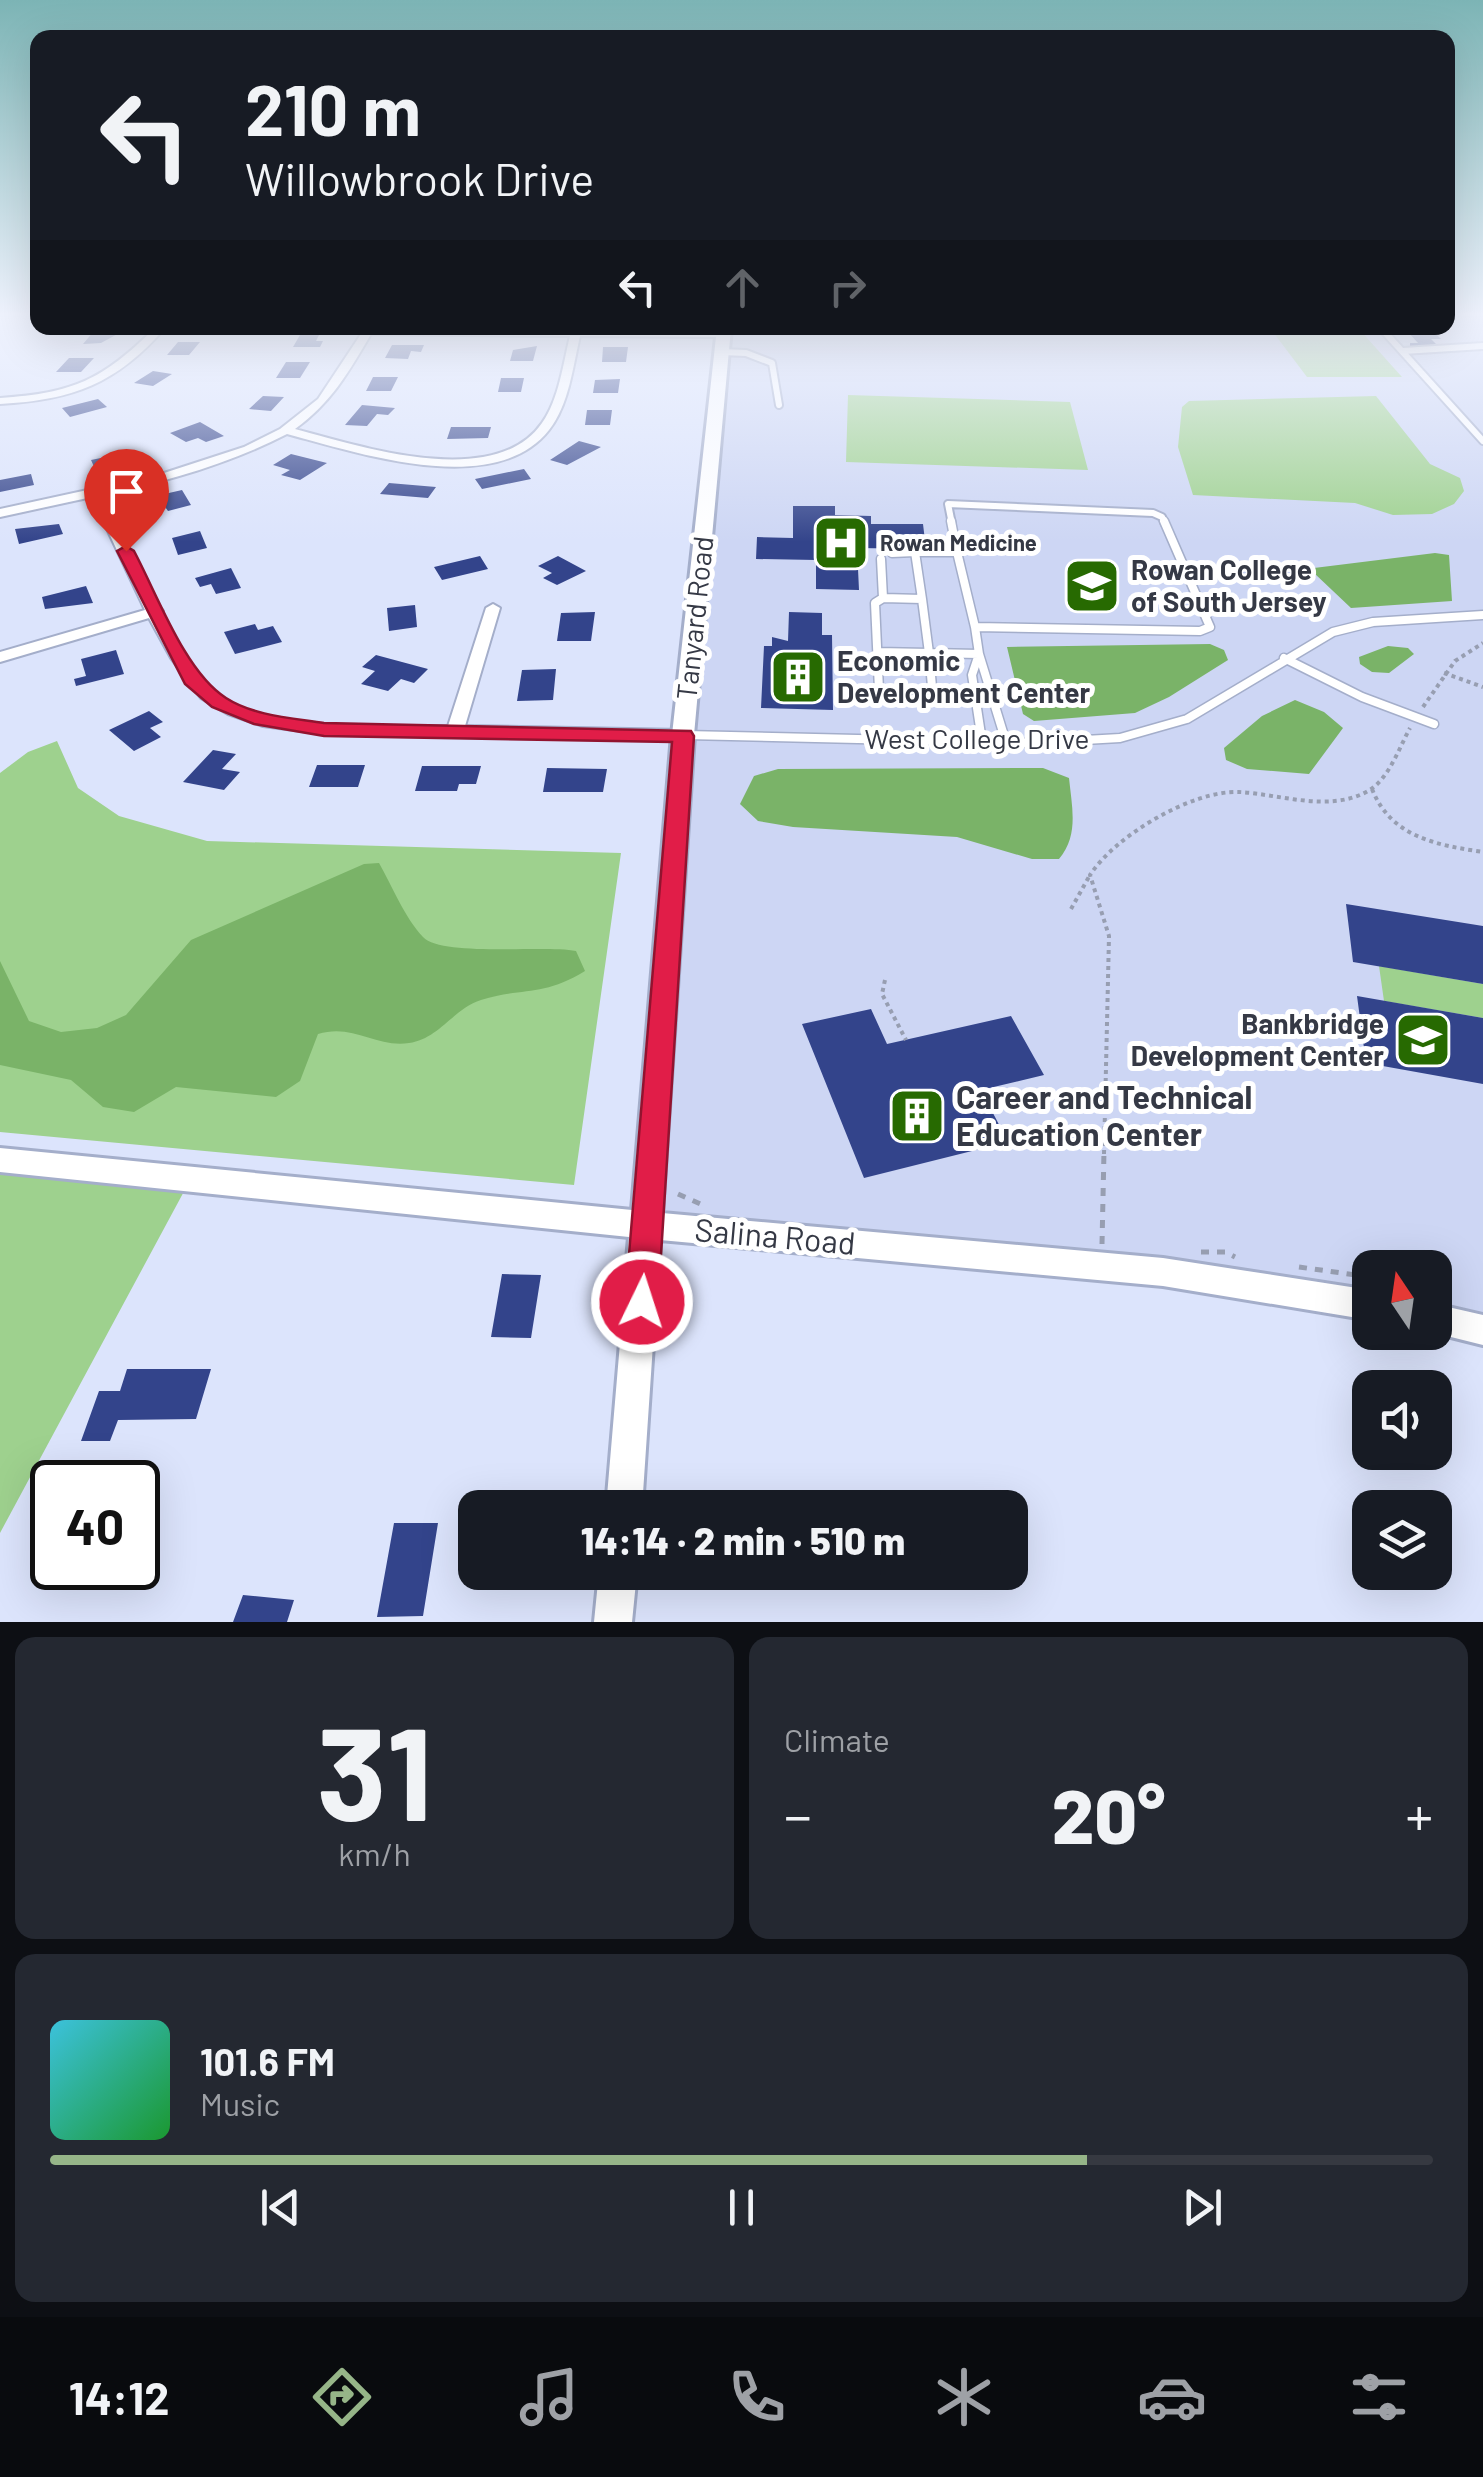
<!DOCTYPE html>
<meta charset="utf-8">
<style>
body{margin:0;font-family:Barlow,sans-serif;background:#242831;color:#f1f3f6;height:100vh;display:flex;flex-direction:column;font-size:38px;white-space:nowrap}
*{box-sizing:border-box;margin:0}
p{font-size:32px;color:#9ea1a6}
.icon{flex:none;width:55px;height:55px;fill:none;stroke:currentColor;stroke-width:2;stroke-linecap:round;stroke-linejoin:round}
.map{position:relative;height:1622px;overflow:hidden}
.drawer{display:flex;flex-direction:column;gap:15px;padding:15px;background:#0d0f14;flex:1}
.drawer>*{flex:none}
.top-card{position:absolute;left:30px;top:30px;width:1425px;height:305px;border-radius:20px;box-shadow:0 10px 40px #0002;background:#171b24;color:#f1f3f6;overflow:hidden}
.needle{width:65px;rotate:347deg}
.fabs{position:absolute;left:1352px;top:1250px;display:grid;gap:20px}
.fabs a{display:grid;place-items:center;width:100px;height:100px;border-radius:20px;background:#171b24;box-shadow:0 10px 40px #0002;font-size:50px}
.speed{position:absolute;left:30px;top:1460px;display:flex;gap:20px;font-size:50px;font-weight:700;text-align:center}
.speed>*{display:grid;place-content:center;width:130px;height:130px;border-radius:50%;background:#171b24;box-shadow:0 10px 40px #0002;line-height:1}
.speed .limit{border:5px solid #111;border-radius:15px;background:#fff;color:#111}
.pin{position:absolute;display:grid;place-items:center;width:85px;height:85px;color:#fff;margin:-102px -42px;border-radius:50% 50% 50% 0;rotate:-45deg;box-shadow:0 0 10px #0007}
.pin .icon{rotate:45deg}
.me{position:absolute;width:110px;margin:-55px;rotate:4deg;stroke-linejoin:round;filter:drop-shadow(0 0 8px #0008)}
.turn{display:flex;align-items:center;gap:35px;height:210px;padding:0 50px;font-size:45px}
.turn .icon{width:130px;height:130px;stroke-width:2.5}
.turn b{display:block;font-size:70px;line-height:85px}
.lanes{display:flex;align-items:center;height:95px;padding:0 50px;background:#0003;justify-content:center;gap:50px;direction:ltr}
.lanes .off{opacity:.35}
.big{font-size:75px;font-weight:800;line-height:1.1}
.drawer .widget{flex:1;display:flex;flex-direction:column;justify-content:center;gap:15px;min-width:0;padding:0 35px;border-radius:20px;background:#242831}
.drawer .dial{align-items:center;gap:0}
.dial b{font-size:130px;line-height:1}
.song{display:flex;align-items:center;gap:30px}
.cover{width:120px;height:120px;border-radius:15px;background:linear-gradient(135deg,hsl(190 70% 55%),hsl(130 70% 35%))}
.played{height:10px;border-radius:5px;background:linear-gradient(90deg,#96b588 75%,#363941 75%)}
.keys{display:flex;justify-content:space-around;direction:ltr}
.heat{display:flex;justify-content:space-between;align-items:center;font-size:55px;direction:ltr}
.drawer .tiles{flex:1;display:grid;gap:15px;grid-template-columns:1fr 1fr}
.widget:last-child{grid-column:span 2}
.trip{position:absolute;left:458px;top:1490px;width:570px;height:100px;border-radius:20px;background:#171b24;box-shadow:0 10px 40px #0002;font-weight:800;line-height:100px;text-align:center}
.dock{display:flex;height:160px;justify-content:space-around;align-items:center;background:#090b0e;color:#9ea1a6}
.dock .icon{width:70px;height:70px}
.dock .active{color:#96b588}
.dock b{font-size:45px;color:#f1f3f6}
.map>svg:first-child{display:block}
.built{fill:#cdd6f4}
.green{fill:#9ed18e}
.water{fill:#7ab368}
.building{fill:#33448b}
.lines{fill:none;stroke-linecap:round;stroke-linejoin:round}
.service-far1-casing{stroke:#a4aeca;stroke-width:10}
.service-casing{stroke:#a4aeca;stroke-width:11}
.minor-casing{stroke:#a4aeca;stroke-width:4}
.tertiary-casing{stroke:#a4aeca;stroke-width:6}
.path-far1{stroke:#979eb1;stroke-width:4;stroke-dasharray:4 4;stroke-linecap:butt}
.path{stroke:#979eb1;stroke-width:5;stroke-dasharray:8 8;stroke-linecap:butt}
.service-far1{stroke:#fff;stroke-width:6}
.service{stroke:#fff;stroke-width:8}
.minor{fill:#fff;fill-rule:evenodd}
.tertiary{fill:#fff;fill-rule:evenodd}
.route{fill:#e11d48;stroke:#92132f;stroke-width:2.5}
.labels{text-anchor:middle;stroke-width:10;stroke-linejoin:round;paint-order:stroke}
.far-poi-label{font-size:22px;font-weight:bold;fill:#353945;stroke:#fff;text-anchor:start}
.poi-label{font-size:28px;font-weight:bold;fill:#353945;stroke:#fff;text-anchor:start}
.street-label{font-size:28px;fill:#353945;stroke:#fff}
.near-poi-label{font-size:32px;font-weight:bold;fill:#353945;stroke:#fff;text-anchor:start}
.near-street-label{font-size:32px;fill:#353945;stroke:#fff}
</style>
<div class="map">
<svg width="1483" height="1622" viewBox="0 0 1483 1622">
<rect width="100%" height="100%" fill="#dce4fc"/>
<!-- built -->
<path class="built" d="M1448,315H1483V1330L1435,1319V1268H1370V1305L647,1225L675,845L728,328H1448Z"/>
<!-- green -->
<path class="green" d="M1270,328H1358L1402,377H1307Z
M848,395L1070,402L1088,470L846,462Z
M1376,396L1430,464L1460,478L1464,491L1454,504L1432,514L1393,515L1355,503L1193,495L1178,447L1182,407L1189,401Z
M57,741L78,788L119,816L207,841L621,853L574,1185L0,1132V773L28,752Z
M1379,966L1483,984V1018L1384,1001Z
M0,1169L188,1184L0,1533Z"/>
<!-- water -->
<path class="water" d="M1435,553L1449,555L1452,601L1351,608L1314,573V568Z
M1210,644L1224,650L1228,660L1169,697L1135,713L1034,721L1023,714L1007,647Z
M1388,646L1408,648L1414,654L1389,673L1372,672L1360,664L1359,657Z
M1295,700L1324,712L1343,728L1309,774L1247,769L1226,760L1224,748L1262,716Z
M1043,768L1069,778C1072,808 1079,835 1059,859H1032L957,837L793,827L758,821L740,804L754,776L778,769Z
M379,863C392,886 405,918 423,937C442,957 543,945 576,951L585,971C543,997 523,987 481,1000C453,1009 439,1039 409,1043C376,1048 353,1023 318,1034L300,1081L276,1097L176,1087L134,1112L103,1107L71,1080L0,1065V961L29,1021L61,1032L97,1028L126,1015L191,940L364,864Z"/>
<!-- building -->
<path class="building" d="M1413,328H1430L1441,339H1431L1439,347H1410V343H1418L1408,332H1417Z
M94,331H123L101,343L83,344Z
M300,335H319L316,341H323L320,347H293Z
M178,342H200L189,355H167Z
M392,345H424L421,352L411,351L408,359L385,358Z
M537,346L533,361H510L513,350Z
M603,347H628L626,362H602Z
M69,358H94L81,372H56Z
M286,362H310L300,378H276Z
M153,371L172,374L153,386L134,383Z
M373,377H398L391,391H366Z
M501,378H524L521,392H498Z
M620,379L618,393H593L595,380Z
M263,396L284,397L271,411L249,409Z
M98,399L107,407L70,417L62,408Z
M362,405L395,408L388,415L377,414L367,426L345,425Z
M587,410H612L610,425H585Z
M200,422L224,436L206,442L198,438L186,442L170,433Z
M451,427H491L488,438L447,439Z
M579,441L601,447L567,465L550,460Z
M130,452L135,462L96,471L91,460Z
M291,454L327,463L300,480L281,475L290,470L273,465Z
M524,469L531,479L482,489L475,479Z
M31,474L34,485L0,492V480Z
M389,483L436,487L428,498L380,494Z
M182,490L191,505L168,511L163,504L152,507L147,498Z
M793,506H835V515L871,516V524H923L926,549L857,548L859,590L816,589V560L756,559L757,537L793,538Z
M59,524L63,534L19,544L15,529Z
M200,531L207,548L178,555L172,538Z
M480,556L488,569L442,580L434,567Z
M558,556L586,571L557,585L543,578L552,573L538,566Z
M231,568L241,588L216,594L211,584L200,587L195,578Z
M86,586L93,603L45,609L42,597Z
M415,605L417,627L389,631L387,608Z
M595,612L591,641H557L561,613Z
M789,612L822,613V635H832L833,710L761,708L764,646H772V637L788,641Z
M255,624L258,630L273,626L282,642L235,654L224,632Z
M116,650L124,674L76,686L74,679L86,676L81,659Z
M376,655L428,669L414,683L401,679L388,691L361,684L375,671L362,667Z
M556,669L553,700L517,701L522,670Z
M149,711L163,722L150,728L161,737L134,751L109,730Z
M213,750L236,754L222,769L240,772L224,790L183,782Z
M317,765H365L358,787H309Z
M422,766H481L476,784H459L457,791H415Z
M547,768L607,769L603,792H543Z
M1346,904L1483,926V984L1353,962Z
M1357,996L1483,1018V1084L1366,1063Z
M871,1009L887,1044L1011,1016L1044,1075L981,1090L1008,1142L864,1178L802,1024Z
M502,1274L541,1275L531,1338L491,1337Z
M127,1369H211L196,1419L118,1420L110,1441H81L99,1391H120Z
M394,1523H438L423,1616L377,1617Z
M243,1595L294,1600L287,1622H233Z"/>
<g class="lines">
<!-- service-far1 casing -->
<g class="service-far1-casing">
<path id="service-far1" d="M1381,328L1483,441
M1403,351L1483,346
M721,352L746,353L772,363L779,405
M952,524L948,504L1153,513L1162,517L1165,524"/>
</g>
<!-- service casing -->
<g class="service-casing">
<path id="service" d="M951,521L957,552H915L922,599L883,598L875,603L879,690L894,700L933,698L929,653L979,654L975,627L1200,631L1210,627L1164,521
M957,552L975,627
M892,553L915,552
M881,559L883,598
M878,652L929,653L922,599
M1284,658L1362,697L1434,724
M686,735L1032,743L1120,738L1187,719L1333,632L1373,622L1483,615
M982,741L972,675L979,654L1006,742"/>
</g>
<!-- minor casing -->
<g class="minor-casing">
<path id="minor" d="M155,328H165C116,384 73,400 0,404V398C74,393 102,380 155,328Z
M365,328L723,331L728,334L723,337L580,336C573,366 569,405 549,430C495,499 358,453 287,434C229,464 167,481 103,495L154,600L163,611L161,614C175,640 189,672 213,692C264,735 383,725 448,726L486,608L493,604L500,608L465,726L683,730L689,731L691,735L689,739L325,734L263,726L228,714L201,698L171,658L149,618L0,662V652L145,610L92,497L0,517V509L161,474L244,447L280,429L318,399ZM371,334L570,336C563,364 559,399 542,423C495,491 359,446 295,429C332,402 348,373 371,334Z"/>
</g>
<!-- tertiary casing -->
<g class="tertiary-casing">
<path id="tertiary" d="M717,328H731L694,735L662,1213L1163,1258L1370,1290V1320L1163,1286L660,1240L642,1508H606L629,1237L0,1172V1148L632,1210L672,735Z
M1435,1304L1483,1315V1345L1431,1332H1435Z
M599,1572H637L632,1622H594Z"/>
</g>
<!-- path-far1 -->
<path class="path-far1" d="M1444,673L1483,687
M1423,707L1455,661L1483,643
M1372,789C1391,837 1436,845 1483,852
M1071,909L1090,875
M885,980L882,994L906,1040
M1104,1154L1109,936L1090,875C1115,836 1192,790 1239,792C1279,794 1330,813 1368,791C1389,779 1399,748 1410,728"/>
<!-- path -->
<path class="path" d="M678,1194L705,1206
M1102,1244L1104,1151
M1201,1252H1225L1235,1257
M1299,1267L1363,1276"/>
<!-- service-far1 -->
<use href="#service-far1" class="service-far1"/>
<!-- service -->
<use href="#service" class="service"/>
<!-- minor -->
<use href="#minor" class="minor"/>
<!-- tertiary -->
<use href="#tertiary" class="tertiary"/>
</g>
<!-- sky -->
<linearGradient id="sky" x2="0" y2="1"><stop stop-color="#7cb4b5"/><stop offset="0.58" stop-color="#eff3fe"/><stop offset="1" stop-color="#eff3fe" stop-opacity="0"/></linearGradient>
<rect width="1483" height="542" fill="url(#sky)"/>
<!-- route -->
<path class="route" d="M126,546L134,551C157,594 185,672 226,698C254,716 292,718 324,723L691,731L694,736L658,1302L653,1313L642,1317L630,1313L625,1302L672,742L324,736L254,724L212,707L185,684L117,551Z"/>
<!-- icons -->
<defs>
<g id="hospital-square" transform="scale(2.875)"><rect x="-9" y="-9" width="18" height="18" rx="4" fill="#276a01" stroke="#fff"/><path d="M-5-5h3v3.5h4V-5h3V5h-3V1.5h-4V5h-3Z" fill="#fff"/></g>
<g id="university-square" transform="scale(2.875)"><rect x="-9" y="-9" width="18" height="18" rx="4" fill="#276a01" stroke="#fff"/><path d="M0-5L7-2L0 1L-7-2ZM-4 1L0 2.5L4 1V4Q0 6-4 4Z" fill="#fff"/></g>
<g id="building-square" transform="scale(2.875)"><rect x="-9" y="-9" width="18" height="18" rx="4" fill="#276a01" stroke="#fff"/><path d="M-4-6H4V6H1V3H-1V6H-4ZM-2.5-4.3h1.7v1.8h-1.7ZM.8-4.3h1.7v1.8H.8ZM-2.5-1h1.7V.8h-1.7ZM.8-1h1.7V.8H.8Z" fill="#fff"/></g>
<g id="school-square" transform="scale(2.875)"><rect x="-9" y="-9" width="18" height="18" rx="4" fill="#276a01" stroke="#fff"/><path d="M0-5L7-2L0 1L-7-2ZM-4 1L0 2.5L4 1V4Q0 6-4 4Z" fill="#fff"/></g>
</defs>
<g fill-rule="evenodd">
<use href="#hospital-square" x="841" y="543"/>
<use href="#university-square" x="1092" y="586"/>
<use href="#building-square" x="798" y="677"/>
<use href="#school-square" x="1423" y="1040"/>
<use href="#building-square" x="917" y="1116"/>
</g>
<g class="labels">
<!-- far-poi labels -->
<g class="far-poi-label">
<text x="880" y="551">Rowan Medicine</text>
</g>
<!-- poi labels -->
<g class="poi-label">
<text x="1131" y="580">Rowan College<tspan x="1131" dy="32">of South Jersey</tspan></text>
<text x="837" y="671">Economic<tspan x="837" dy="32">Development Center</tspan></text>
<text x="1384" y="1034" text-anchor="end">Bankbridge<tspan x="1384" dy="32">Development Center</tspan></text>
</g>
<!-- street labels -->
<g class="street-label">
<text transform="translate(695 618) rotate(-84)" y="10">Tanyard Road</text>
<text x="977" y="749">West College Drive</text>
</g>
<!-- near-poi labels -->
<g class="near-poi-label">
<text x="956" y="1109">Career and Technical<tspan x="956" dy="37">Education Center</tspan></text>
</g>
<!-- near-street labels -->
<g class="near-street-label">
<text transform="translate(775 1237) rotate(5)" y="11">Salina Road</text>
</g>
</g>
</svg>
<div class="fabs">
<a><svg class="needle" viewBox="-14 -14 28 28"><path d="M0-13l5 13h-10z" fill="#e53935"/><path d="M0 13l5-13h-10z" fill="#9ea1a6"/></svg></a>
<a><svg class="icon" aria-label="sound" viewBox="0 0 24 24"><path d="M4 9h4l5-4v14l-5-4H4zM17 9q2 3 0 6"/></svg></a>
<a><svg class="icon" aria-label="layers" viewBox="0 0 24 24"><path d="M12 4l9 5-9 5-9-5zM3 14l9 5 9-5"/></svg></a>
</div>
<div class="speed"><div class="limit">40</div></div>
<div class="pin" style="left:126px;top:551px;background:#d93025"><svg class="icon" aria-label="arrive" viewBox="0 0 24 24"><path d="M6 21V4h12l-3 4 3 4H6"/></svg></div>
<svg class="me" style="left:642px;top:1302px" viewBox="-20 -20 40 40"><circle r="17" fill="#e11d48" stroke="#fff" stroke-width="3"/><path d="M0-11L8 9 0 5-8 9z" fill="#fff"/></svg>
<div class="trip">14:14 · 2 min · 510 m</div>
<div class="top-card">
<div class="turn"><svg class="icon" aria-label="left" viewBox="0 0 24 24"><path d="M17 20v-9H6M10 6l-5 5 5 5"/></svg><div><b>210 m</b>Willowbrook Drive</div></div>
<div class="lanes"><svg class="icon" aria-label="left" viewBox="0 0 24 24"><path d="M17 20v-9H6M10 6l-5 5 5 5"/></svg><svg class="icon off" aria-label="ahead" viewBox="0 0 24 24"><path d="M12 20V5M6 11l6-6 6 6"/></svg><svg class="icon off" aria-label="right" viewBox="0 0 24 24"><path d="M7 20v-9h11M14 6l5 5-5 5"/></svg></div>
</div>
</div>
<section class="drawer">
<div class="tiles">
<div class="widget dial"><b>31</b><p>km/h</p></div>
<div class="widget"><p>Climate</p>
<div class="heat"><a>−</a><b class="big">20°</b><a>+</a></div>
</div>
<div class="widget">
<div class="song"><i class="cover"></i><div><b>101.6 FM</b><p>Music</p></div></div>
<div class="played"></div>
<div class="keys"><svg class="icon" aria-label="previous" viewBox="0 0 24 24"><path d="M18 5L8 12l10 7zM5 5v14"/></svg><svg class="icon" aria-label="pause" viewBox="0 0 24 24"><path d="M8 5v14M16 5v14"/></svg><svg class="icon" aria-label="next" viewBox="0 0 24 24"><path d="M6 5l10 7-10 7zM19 5v14"/></svg></div>
</div>
</div>
</section>
<nav class="dock">
<b>14:12</b>
<svg class="icon active" aria-label="directions" viewBox="0 0 24 24"><path d="M12 3l9 9-9 9-9-9zM9 14v-3h6M13 9l2 2-2 2"/></svg>
<svg class="icon" aria-label="music" viewBox="0 0 24 24"><path d="M9 18V5l10-2v13"/><circle cx="6" cy="18" r="3"/><circle cx="16" cy="16" r="3"/></svg>
<svg class="icon" aria-label="phone" viewBox="0 0 24 24"><path d="M5 4h4l2 5-3 2q2 4 5 5l2-3 5 2v4C11 20 4 13 5 4z"/></svg>
<svg class="icon" aria-label="climate" viewBox="0 0 24 24"><path d="M12 3v18M4 7l16 10M4 17L20 7"/></svg>
<svg class="icon" aria-label="car" viewBox="0 0 24 24"><path d="M5 17H2v-5l4-1 3-4h7l3 4 3 1v5h-3M9 17h6M6 11h13"/><circle cx="7" cy="17" r="2"/><circle cx="17" cy="17" r="2"/></svg>
<svg class="icon" aria-label="filters" viewBox="0 0 24 24"><path d="M4 7h16M4 17h16"/><circle cx="9" cy="7" r="2"/><circle cx="15" cy="17" r="2"/></svg>
</nav>
